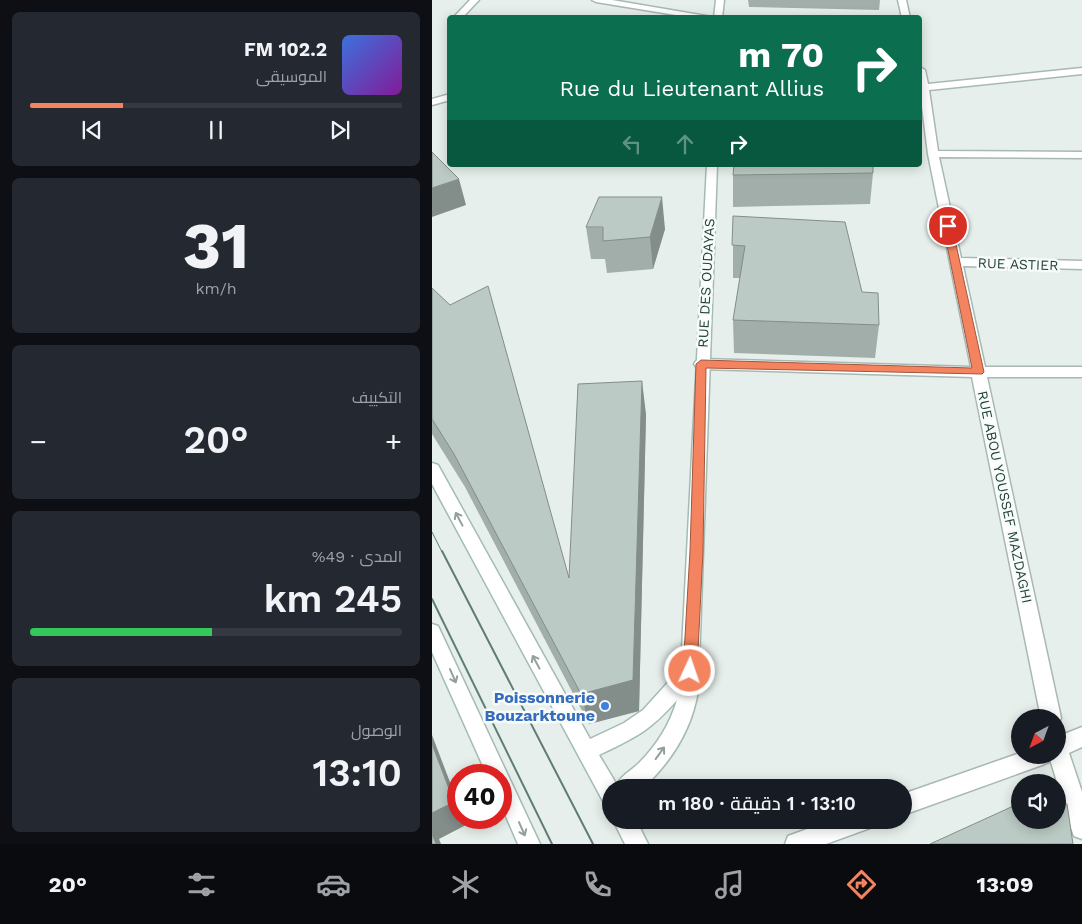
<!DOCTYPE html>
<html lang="ar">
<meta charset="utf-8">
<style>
body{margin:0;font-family:"Work Sans",Cairo,sans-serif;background:#242831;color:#f1f3f6;direction:rtl;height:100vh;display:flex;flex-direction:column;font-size:19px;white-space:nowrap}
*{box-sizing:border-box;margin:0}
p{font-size:16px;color:#9ea1a6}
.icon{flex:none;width:28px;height:28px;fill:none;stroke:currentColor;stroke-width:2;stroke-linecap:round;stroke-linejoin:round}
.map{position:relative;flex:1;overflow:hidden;direction:ltr}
.side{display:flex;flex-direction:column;gap:12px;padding:12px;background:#0d0f14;width:432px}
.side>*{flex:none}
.top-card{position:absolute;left:15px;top:15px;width:475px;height:152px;border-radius:5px;box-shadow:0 2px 12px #0003;direction:rtl;background:#0b6e4f;color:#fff;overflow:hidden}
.needle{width:32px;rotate:221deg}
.tools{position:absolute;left:579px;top:709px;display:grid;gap:10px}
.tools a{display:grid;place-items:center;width:55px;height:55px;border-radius:50%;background:#171b24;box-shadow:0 2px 12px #0003;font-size:25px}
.speed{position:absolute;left:15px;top:764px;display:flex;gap:10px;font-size:25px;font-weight:700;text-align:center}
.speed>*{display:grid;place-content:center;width:65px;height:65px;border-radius:50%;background:#171b24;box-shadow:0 2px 12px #0003;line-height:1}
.speed .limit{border:8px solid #d22;background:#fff;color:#111}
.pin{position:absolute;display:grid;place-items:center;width:42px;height:42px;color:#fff;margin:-21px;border:2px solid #fff;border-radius:50%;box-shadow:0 1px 5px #0007}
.me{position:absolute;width:55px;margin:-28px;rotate:3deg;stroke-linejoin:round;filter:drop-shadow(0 0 4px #0008)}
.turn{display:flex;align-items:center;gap:18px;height:105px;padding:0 15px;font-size:22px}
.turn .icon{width:65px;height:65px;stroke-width:2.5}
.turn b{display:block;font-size:35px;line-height:42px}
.lanes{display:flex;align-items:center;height:48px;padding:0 15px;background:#0003;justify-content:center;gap:25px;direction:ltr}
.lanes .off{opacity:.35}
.big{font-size:38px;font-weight:600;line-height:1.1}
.side .tile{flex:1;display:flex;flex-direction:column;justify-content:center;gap:8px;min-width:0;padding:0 18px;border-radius:8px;background:#242831}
.side .dial{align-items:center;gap:0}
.dial b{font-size:65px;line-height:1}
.song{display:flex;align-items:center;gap:15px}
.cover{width:60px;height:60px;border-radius:8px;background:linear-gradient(135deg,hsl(220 70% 55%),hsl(290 70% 35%))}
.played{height:5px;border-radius:2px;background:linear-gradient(90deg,#f4845f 25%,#363941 25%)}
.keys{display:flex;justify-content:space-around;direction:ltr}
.heat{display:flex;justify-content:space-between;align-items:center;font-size:28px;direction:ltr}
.charge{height:8px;border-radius:4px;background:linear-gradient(90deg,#34c759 49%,#363941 0)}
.trip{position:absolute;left:170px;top:779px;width:310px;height:50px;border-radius:25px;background:#171b24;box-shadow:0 2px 12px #0003;font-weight:600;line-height:50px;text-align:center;direction:rtl}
.dock{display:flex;height:80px;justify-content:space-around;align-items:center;background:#090b0e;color:#9ea1a6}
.dock .icon{width:35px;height:35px}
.dock .selected{color:#f4845f}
.dock b{font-size:22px;color:#f1f3f6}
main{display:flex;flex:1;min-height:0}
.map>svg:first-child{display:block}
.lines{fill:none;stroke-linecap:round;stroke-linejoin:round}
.street-casing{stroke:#a8b8b2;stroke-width:3}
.secondary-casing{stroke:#a4bbb3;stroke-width:3}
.street{fill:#fff;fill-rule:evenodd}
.secondary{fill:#fff;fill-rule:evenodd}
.tram-far1{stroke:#5f7d75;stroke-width:1}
.tram{stroke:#5f7d75;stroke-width:2}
.wall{fill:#a1aea9}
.shaded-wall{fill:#838d89}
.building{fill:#bbcac4;stroke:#838d89}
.oneway{stroke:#92a09c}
.route{fill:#f4845f;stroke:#9f563e}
.shop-dot{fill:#3f7fe0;stroke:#f7fbf9;stroke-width:2}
.labels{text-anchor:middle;stroke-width:5;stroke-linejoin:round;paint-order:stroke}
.street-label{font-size:14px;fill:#24423a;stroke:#f7fbf9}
.near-shop-label{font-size:16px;font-weight:bold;fill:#366cbe;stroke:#f7fbf9;text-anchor:end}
</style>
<main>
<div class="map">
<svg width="650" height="844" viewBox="0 0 650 844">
<rect width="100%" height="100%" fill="#e6efeb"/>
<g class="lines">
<!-- street casing -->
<g class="street-casing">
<path id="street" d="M38,0H47L30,18H21Z
M160,0H180L286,18H262L164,2Z
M466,0H474L478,18H470Z
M488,67L493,70L496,84L650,68V74L497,90L506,151L650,152V158L507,157L529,258L650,261V269L531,266L553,367H650V377H555L629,718L625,725V718H609L540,377L269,369L264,367L262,364L264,361L269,359L539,367L496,154L488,91Z
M18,94V100L0,105V99Z
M650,727V747L637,753L650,792V839L642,836L639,828L618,759L617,762L610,765L471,815V794L588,753V755H625V737Z
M400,820H441L438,828L394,844H353L356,836Z"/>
</g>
<!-- secondary casing -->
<g class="secondary-casing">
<path id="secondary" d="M284,0H292L290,18H282Z
M275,165H285L266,691C260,729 239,762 211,788H179V806L172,803L0,484V463L6,465L158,739L192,723L211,710L249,668ZM245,700C238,724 225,745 207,763C200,770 188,776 185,785L167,755C204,737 218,731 245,700Z
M0,624L6,626L108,844H86L69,805V775H55L0,652Z
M181,820H204L216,844H193Z"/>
</g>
<!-- street -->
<use href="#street" class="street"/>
<!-- secondary -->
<use href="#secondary" class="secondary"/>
<!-- tram-far1 -->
<path class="tram-far1" d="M0,532L10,552"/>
<!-- tram -->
<path class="tram" d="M10,551L161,844
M0,599L120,844"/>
</g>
<!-- wall -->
<path class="wall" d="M316,0H448L447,10L317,7Z
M441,173L438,204L301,207V175Z
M301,216L430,292L447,325L443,358L302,353L301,320L308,278H301Z
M154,227L233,229L221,269L175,273L173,259H159Z
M0,288L137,578L214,414L207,711L157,724L33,487L0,434Z"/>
<!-- shaded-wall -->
<path class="shaded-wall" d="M27,179L34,205L0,217V188Z
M230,197L233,229L221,269L218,237Z
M210,381L214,414L207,711L157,724L149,694Z
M0,735L26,803V818H32L34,825L7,839L9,844H4L0,834Z"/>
<!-- building -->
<path class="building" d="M0,152L27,179L0,188Z
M302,165H441V173L301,175Z
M167,197H230L218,237L171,241V227H154Z
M301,216L413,222L430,292L446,293L447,325L301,320L313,246L300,245Z
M56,286L137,578L146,384L210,381L201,680L149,694L22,454L0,419V288L18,305Z
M0,744L22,802L0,813Z
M625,801L635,804L641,844H498L588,803V820H625Z
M0,834L4,844H0Z"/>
<!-- one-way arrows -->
<defs><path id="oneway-shaft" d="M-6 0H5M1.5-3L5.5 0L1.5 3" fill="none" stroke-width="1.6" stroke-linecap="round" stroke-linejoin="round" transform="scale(1.25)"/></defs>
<g class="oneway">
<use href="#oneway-shaft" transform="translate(27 519) rotate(-118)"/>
<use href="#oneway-shaft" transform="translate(104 662) rotate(-118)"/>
<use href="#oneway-shaft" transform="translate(21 676) rotate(66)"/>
<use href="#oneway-shaft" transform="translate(228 753) rotate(-54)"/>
<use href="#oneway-shaft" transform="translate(90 829) rotate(66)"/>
</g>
<!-- route -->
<path class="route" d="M516,223L520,226L552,372L550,374L274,368L271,551L265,671L263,676L258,677L253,676L251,671L258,551L264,364L269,360L540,368L511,226Z"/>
<!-- markers -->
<circle class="shop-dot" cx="173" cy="706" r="5"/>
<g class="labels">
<!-- street labels -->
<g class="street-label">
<text transform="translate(586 264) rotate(2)" y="5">RUE ASTIER</text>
<text transform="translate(274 283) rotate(-87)" y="5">RUE DES OUDAYAS</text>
<text transform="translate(573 497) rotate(78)" y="5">RUE ABOU YOUSSEF MAZDAGHI</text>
</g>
<!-- near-shop labels -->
<g class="near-shop-label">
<text x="163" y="703">Poissonnerie<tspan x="163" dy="18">Bouzarktoune</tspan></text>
</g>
</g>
</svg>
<div class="tools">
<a><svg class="needle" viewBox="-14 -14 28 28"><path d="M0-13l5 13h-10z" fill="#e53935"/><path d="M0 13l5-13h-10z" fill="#9ea1a6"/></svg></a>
<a><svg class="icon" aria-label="sound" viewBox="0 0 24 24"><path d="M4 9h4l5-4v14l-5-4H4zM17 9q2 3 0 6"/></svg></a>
</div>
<div class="speed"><div class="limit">40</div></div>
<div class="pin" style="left:516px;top:226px;background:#d93025"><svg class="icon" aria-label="arrive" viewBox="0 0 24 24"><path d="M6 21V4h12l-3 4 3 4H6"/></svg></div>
<svg class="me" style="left:258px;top:671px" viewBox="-20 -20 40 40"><circle r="17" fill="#f4845f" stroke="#fff" stroke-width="3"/><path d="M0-11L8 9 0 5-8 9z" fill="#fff"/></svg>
<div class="trip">13:10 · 1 دقيقة · 180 m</div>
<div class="top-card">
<div class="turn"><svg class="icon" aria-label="right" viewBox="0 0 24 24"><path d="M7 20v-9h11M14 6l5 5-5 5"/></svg><div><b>70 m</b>Rue du Lieutenant Allius</div></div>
<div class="lanes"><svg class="icon off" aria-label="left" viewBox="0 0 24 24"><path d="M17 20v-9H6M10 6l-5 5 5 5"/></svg><svg class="icon off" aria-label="ahead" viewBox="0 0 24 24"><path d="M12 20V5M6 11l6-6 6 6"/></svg><svg class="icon" aria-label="right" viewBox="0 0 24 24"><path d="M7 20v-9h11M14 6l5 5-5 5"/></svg></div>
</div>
</div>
<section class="side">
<div class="tile">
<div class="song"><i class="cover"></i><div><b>102.2 FM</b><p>الموسيقى</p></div></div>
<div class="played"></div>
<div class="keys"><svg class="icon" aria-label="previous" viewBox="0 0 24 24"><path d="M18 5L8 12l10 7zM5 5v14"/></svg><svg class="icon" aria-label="pause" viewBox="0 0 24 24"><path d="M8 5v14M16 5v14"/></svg><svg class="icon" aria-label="next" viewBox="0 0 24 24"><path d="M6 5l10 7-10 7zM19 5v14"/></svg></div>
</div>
<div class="tile dial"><b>31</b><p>km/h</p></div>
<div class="tile"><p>التكييف</p>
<div class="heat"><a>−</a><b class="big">20°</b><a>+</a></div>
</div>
<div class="tile"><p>المدى · 49%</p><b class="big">245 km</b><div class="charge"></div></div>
<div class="tile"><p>الوصول</p><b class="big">13:10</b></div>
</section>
</main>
<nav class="dock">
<b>13:09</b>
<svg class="icon selected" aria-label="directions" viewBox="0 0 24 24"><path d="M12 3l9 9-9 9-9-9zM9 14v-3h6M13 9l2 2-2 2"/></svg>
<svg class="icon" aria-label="music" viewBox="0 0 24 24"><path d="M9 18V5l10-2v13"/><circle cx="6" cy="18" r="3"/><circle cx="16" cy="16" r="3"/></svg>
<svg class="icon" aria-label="phone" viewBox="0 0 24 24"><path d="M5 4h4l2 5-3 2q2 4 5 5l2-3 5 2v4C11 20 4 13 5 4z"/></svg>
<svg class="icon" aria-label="climate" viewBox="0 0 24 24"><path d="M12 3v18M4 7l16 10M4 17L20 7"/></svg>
<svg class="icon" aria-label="car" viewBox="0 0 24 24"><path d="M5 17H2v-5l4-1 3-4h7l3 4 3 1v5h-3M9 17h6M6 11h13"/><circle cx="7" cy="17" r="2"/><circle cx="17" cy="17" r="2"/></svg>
<svg class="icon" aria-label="filters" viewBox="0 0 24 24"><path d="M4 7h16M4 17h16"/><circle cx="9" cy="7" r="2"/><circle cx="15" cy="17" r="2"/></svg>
<b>20°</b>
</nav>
